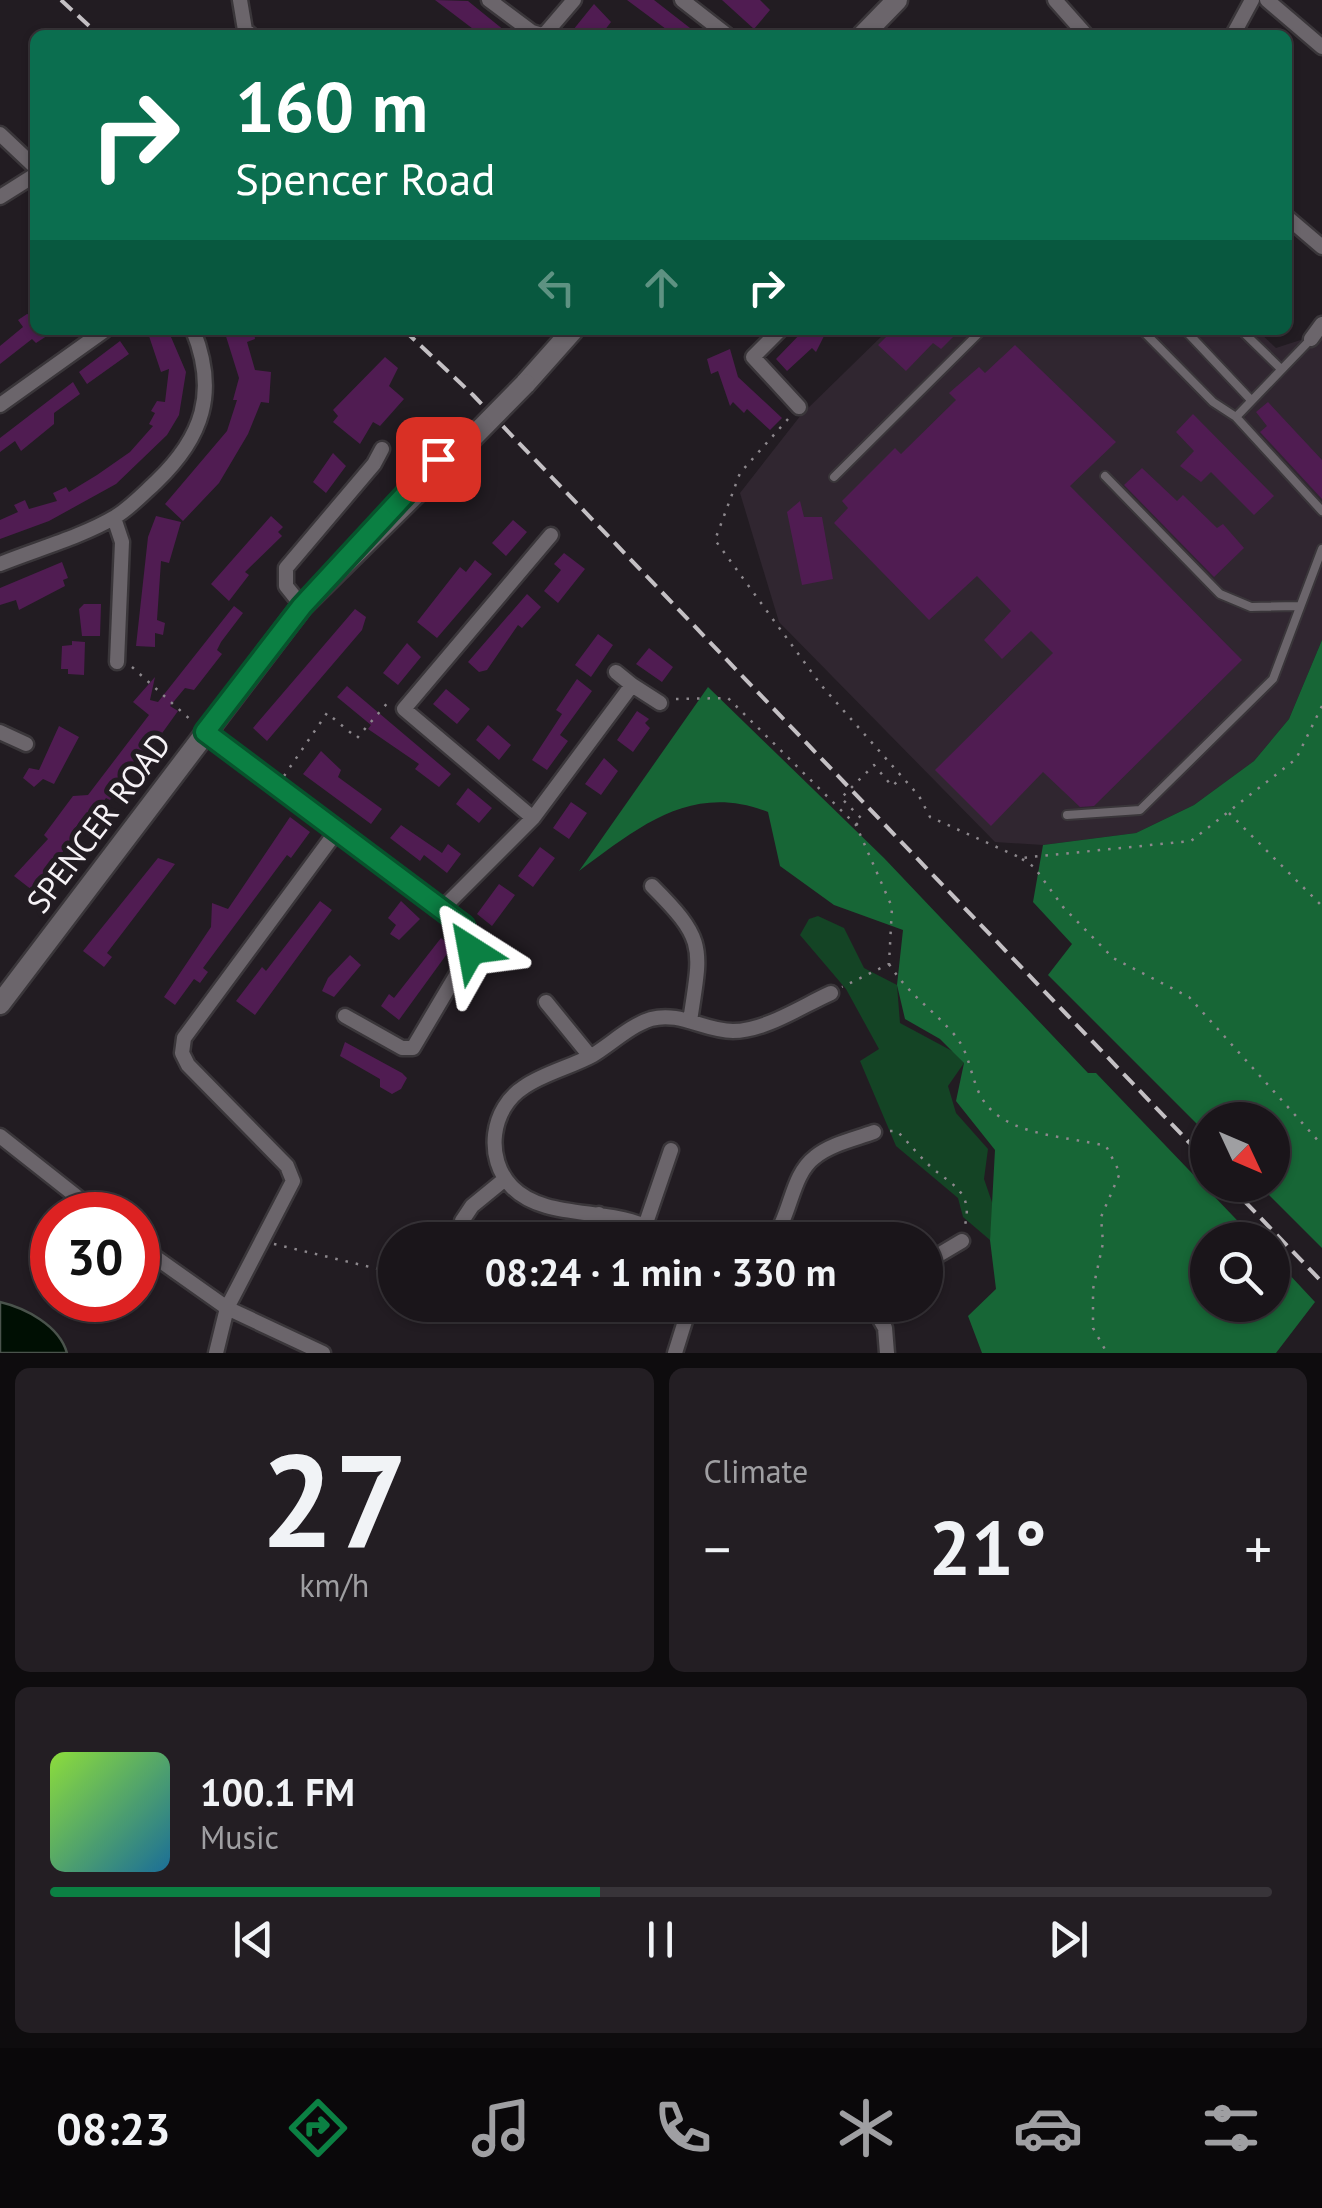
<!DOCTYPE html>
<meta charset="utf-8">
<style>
body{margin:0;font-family:"PT Sans",sans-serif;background:#231e23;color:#f1f3f6;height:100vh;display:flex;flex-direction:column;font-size:38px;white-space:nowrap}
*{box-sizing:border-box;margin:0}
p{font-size:32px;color:#9f9fa2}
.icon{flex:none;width:55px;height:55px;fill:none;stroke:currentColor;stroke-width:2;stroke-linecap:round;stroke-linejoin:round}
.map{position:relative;height:1353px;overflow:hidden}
.side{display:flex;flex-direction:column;gap:15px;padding:15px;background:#0e0c0e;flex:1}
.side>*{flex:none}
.hud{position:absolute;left:30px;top:30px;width:1262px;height:305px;border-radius:15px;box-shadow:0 2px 8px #0004,0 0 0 2px #383439;background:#0b6e4f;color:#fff;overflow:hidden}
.needle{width:65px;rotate:134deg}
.controls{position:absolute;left:1190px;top:1102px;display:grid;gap:20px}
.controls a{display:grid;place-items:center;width:100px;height:100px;border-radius:50%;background:#1a151a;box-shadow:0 2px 8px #0004,0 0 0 2px #383439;font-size:50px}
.speed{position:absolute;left:30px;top:1192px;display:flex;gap:20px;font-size:50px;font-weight:700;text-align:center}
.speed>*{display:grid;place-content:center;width:130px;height:130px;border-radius:50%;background:#1a151a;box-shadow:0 2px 8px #0004,0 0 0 2px #383439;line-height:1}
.speed .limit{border:15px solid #d22;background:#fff;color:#111}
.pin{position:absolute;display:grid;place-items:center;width:85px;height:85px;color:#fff;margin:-42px;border-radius:20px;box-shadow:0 5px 15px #0006}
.me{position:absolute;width:110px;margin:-55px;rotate:326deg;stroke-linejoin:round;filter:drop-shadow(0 0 8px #0008)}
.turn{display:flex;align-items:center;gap:35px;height:210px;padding:0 40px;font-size:45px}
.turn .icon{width:130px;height:130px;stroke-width:2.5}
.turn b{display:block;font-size:70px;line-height:85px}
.lanes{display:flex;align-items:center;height:95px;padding:0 40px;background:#0003;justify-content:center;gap:50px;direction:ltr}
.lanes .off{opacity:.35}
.big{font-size:75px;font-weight:700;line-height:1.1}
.side .tile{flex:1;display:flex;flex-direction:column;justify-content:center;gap:15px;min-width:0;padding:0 35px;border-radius:15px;background:#231e23}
.side .dial{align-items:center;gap:0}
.dial b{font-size:130px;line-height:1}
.song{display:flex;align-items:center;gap:30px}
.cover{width:120px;height:120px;border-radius:15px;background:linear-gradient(135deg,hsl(90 70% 55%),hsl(200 70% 35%))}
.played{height:10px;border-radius:5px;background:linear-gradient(90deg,#0b8043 45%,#383439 45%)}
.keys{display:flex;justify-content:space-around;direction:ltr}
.heat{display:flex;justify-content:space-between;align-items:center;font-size:55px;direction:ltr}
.side .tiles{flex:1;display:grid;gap:15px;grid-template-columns:1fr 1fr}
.tile:last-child{grid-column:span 2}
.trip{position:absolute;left:378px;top:1222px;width:565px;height:100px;border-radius:50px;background:#1a151a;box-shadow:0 2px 8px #0004,0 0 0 2px #383439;font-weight:700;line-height:100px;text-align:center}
.dock{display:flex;height:160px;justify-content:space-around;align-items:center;background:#0a080a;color:#9f9fa2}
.dock .icon{width:70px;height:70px}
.dock .selected{color:#0b8043}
.dock b{font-size:45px;color:#f1f3f6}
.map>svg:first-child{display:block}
.built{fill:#302630}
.green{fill:#144425}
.forest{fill:#176636}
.water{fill:#000f03;stroke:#4a534c;stroke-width:2.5}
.building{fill:#501c52}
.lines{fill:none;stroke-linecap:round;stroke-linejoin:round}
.lane-casing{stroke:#3a363a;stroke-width:12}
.street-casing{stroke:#3a363a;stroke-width:19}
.secondary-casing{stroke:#3a363a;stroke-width:25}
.path{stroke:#8d888d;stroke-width:2.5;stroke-dasharray:2.5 8;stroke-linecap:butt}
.lane{stroke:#6b656b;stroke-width:8}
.street{stroke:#6b656b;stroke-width:14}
.secondary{stroke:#6b656b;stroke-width:20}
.rail{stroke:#c4c0c4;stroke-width:4;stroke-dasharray:15 8;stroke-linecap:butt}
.secondary-bridge-casing{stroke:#3a363a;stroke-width:25;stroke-linecap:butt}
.path-bridge{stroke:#8d888d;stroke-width:2.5;stroke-dasharray:2.5 8;stroke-linecap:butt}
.secondary-bridge{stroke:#6b656b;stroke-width:20}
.route-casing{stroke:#07532c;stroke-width:25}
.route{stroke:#0b8043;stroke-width:18}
.labels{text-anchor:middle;stroke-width:10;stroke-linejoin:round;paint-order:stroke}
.street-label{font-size:32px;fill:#f6f2f6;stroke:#221c22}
</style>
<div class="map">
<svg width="1322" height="1353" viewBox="0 0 1322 1353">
<rect width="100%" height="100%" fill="#221c22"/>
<!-- built -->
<path class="built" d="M888,330H1257L1276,348L1322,333V640L1289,719L1254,761L1194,805L1136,833L1043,845L995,842L779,622L740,493L801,415Z"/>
<!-- green -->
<path class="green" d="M818,916L844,928L864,968L897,985L900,1023L954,1052L964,1063L948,1086L956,1113L988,1149L984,1179L994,1208L990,1240L963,1217L958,1198L896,1146L860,1061L879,1049L846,989L800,935L809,919Z"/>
<!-- forest -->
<path class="forest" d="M1322,640V1248L1259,1185H1272V1120H1208L1207,1134L1048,975L1072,944L1033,902L1043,845L1136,833L1194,805L1254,761L1289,719Z
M708,687L884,858L1088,1073H1096L1256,1240H1208V1305H1272L1273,1257L1315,1302L1276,1353H982L968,1316L996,1289L990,1240L995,1150L956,1101L964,1063L940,1039L905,1019L897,985L903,930L834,905L780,866L768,812C691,782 639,827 579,871Z"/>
<!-- water -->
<path class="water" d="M0,1302C25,1308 59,1325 67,1353H0Z"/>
<!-- building -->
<path class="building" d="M435,0L468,1L510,35H481Z
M627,0H654L699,35H674Z
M722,0H760L770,10L754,29Z
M594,4L611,22L601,35H569Z
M27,314L35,316V330H56L36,343L32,339L0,364V346L23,327L18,320Z
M147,330H168L186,372L179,415L167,435L116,484L49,521L0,539V520L18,512L14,505L25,500L29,509L57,501L53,493L66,487L69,492L97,475L130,452L153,426L149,424L155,413L151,411L157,401L165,402L169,369L161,372Z
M224,330H254L255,339L247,342L255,370L271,372L269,403L261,402L248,434L219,483L183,521L165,504L227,431L237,400H233L239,378Z
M804,330H827L816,352L812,348L787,371L776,359Z
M893,330H960L941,349L933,343L906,371L878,345Z
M120,341L129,354L87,384L79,372Z
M1015,345L1116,442L1070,486L1242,660L1094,806L1080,807L1043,772L991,826L935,770L1053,653L1031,631L1002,659L984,640L1011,611L977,576L929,620L834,523L848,508L842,501L895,448L901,454L956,400L949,393L979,367L985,373Z
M730,349L738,377L782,418L770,430L747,409L744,413L733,402L730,406L718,371L711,374L707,359Z
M385,357L398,368L389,386L404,399L380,426L373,422L360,444L333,422L338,416L333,410Z
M73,382L80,394L54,413V424L21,451L15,441L0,452V438Z
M1268,402L1322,460V499L1260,432L1267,426L1256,412Z
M1193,414L1274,496L1254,515L1211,472L1201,482L1180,466L1194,451L1176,432Z
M333,453L346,466L326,493L313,482Z
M1142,468L1177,501L1183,495L1217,528L1223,524L1244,548L1214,577L1124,485Z
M800,501L804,517H822L833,579L802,585L787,512Z
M156,516L181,522L169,563L161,561L157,620L165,623L163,635L155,633V647L136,646L148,537Z
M271,516L283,527L278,532L282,536L245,572L249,575L229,601L211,584Z
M513,520L527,532L506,556L492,543Z
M564,553L585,569L558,603L544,591L561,570L554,564Z
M475,560L492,574L437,638L417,622L460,567L466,572Z
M62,562L68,578L63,580L65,586L19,610L16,600L0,605V588Z
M527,594L541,607L522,628L518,625L487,670L479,672L468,662Z
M84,604H101L100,636H82L79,609Z
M234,606L243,613L221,642L217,650L222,654L194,690L185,688L170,706L178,711L155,743L110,800L106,798L92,816L87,812L73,831L77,834L32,890L14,876L48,839L44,835L73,796L88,795L149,715L133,702L155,677L150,700L158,702Z
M355,609L366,617L362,630L267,741L253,728Z
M598,634L613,645L591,677L575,665Z
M72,641L85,642L84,675L68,674V669H61L62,646L72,645Z
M407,643L421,657L398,685L383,673Z
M649,648L673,667L662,682L636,664Z
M577,679L592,691L560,735L568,741L547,770L532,760L562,714L556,710Z
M347,686L451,774L439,787L415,769L419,764L368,729L371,725L337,697Z
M446,689L470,709L457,724L433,704Z
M637,711L649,719L645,723L650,728L633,752L617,740Z
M488,725L511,745L499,760L476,740Z
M59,726L79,737L54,784L43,779L34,787L23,778L29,768L39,770Z
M321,751L341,770L338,777L382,809L371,824L303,774Z
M604,758L618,771L601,795L585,784Z
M468,788L492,808L479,823L456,804Z
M571,802L587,813L569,839L553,828Z
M290,817L310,832L291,858L287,855L203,968L208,972L200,983L194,979L175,1005L164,997L211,927L212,903L228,909Z
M401,825L442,853L448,844L461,854L447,873L424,855L420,861L390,838Z
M540,847L555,858L533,887L518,876Z
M158,858L175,864L107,953L112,957L104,967L83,951Z
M499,884L515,895L492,926L477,914Z
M320,901L332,910L255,1015L236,1001L262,967L266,971Z
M401,901L420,919L399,940L390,934L396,925L388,918Z
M441,938L452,947L399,1020L381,1006L389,994L394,998Z
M350,955L361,965L334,997L322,991L328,978Z
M345,1042L402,1073L407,1078L401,1089L392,1094L380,1087V1079L340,1056Z"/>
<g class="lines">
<!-- lane casing -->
<g class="lane-casing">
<path id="lane" d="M1142,330L1213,402L1236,417
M1185,330L1251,400
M1241,330L1280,368
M1311,339L1236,417L1322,511
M1105,476L1220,594L1251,607L1300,606
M834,477L982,330
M1067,815L1140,810L1273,679L1322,549"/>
</g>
<!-- street casing -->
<g class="street-casing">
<path id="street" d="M240,0L245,30L251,35
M489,0L532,32L542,35
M682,0L727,35
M1055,0L1086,35
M1267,0L1322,47
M544,35L574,0
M1233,35L1252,0
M0,134L35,167
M0,197L35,175
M1288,218L1322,247
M780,330L753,357L799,407
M1311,339L1322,324
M0,405L105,330
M114,518L122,542L117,662
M0,564C37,549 81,537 115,517C130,508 143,494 156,482C203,437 218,392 193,330
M302,606L286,586V568L374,464L382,449
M616,672L632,685
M0,732L26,744
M205,732L442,909L470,937L471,950L413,1048H402L345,1016
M533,818L404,709L551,535
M652,886C707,941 701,947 690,1021
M442,909L533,818L632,685L660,703
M546,1002L590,1056
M0,1136L100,1215
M462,1221L472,1206L505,1179
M645,1226L671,1150
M590,1240L599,1214
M667,1240C626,1202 549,1225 512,1187C484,1158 491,1108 524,1087C544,1073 571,1067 593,1055C611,1044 631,1025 651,1019C680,1011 704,1031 733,1031C765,1031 802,1006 831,993
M771,1240C792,1216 790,1176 815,1157C831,1144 855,1139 874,1132
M138,1245L227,1308L323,1353
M925,1263L962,1241
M872,1305L885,1328L887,1353
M216,1353L227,1308L293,1181L287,1166L188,1065L182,1053L184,1038L336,832
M675,1353L690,1305"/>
</g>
<!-- secondary casing -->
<g class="secondary-casing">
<path id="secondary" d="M863,35L897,0
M525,384L573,330
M0,1004L302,606L467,443"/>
</g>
<!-- path -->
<path class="path" d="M788,419L740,473L715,540L821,685L919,796L930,817L1021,858L1191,841L1296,759L1322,706
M132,667L193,722
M676,699L728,698L856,825L892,907L889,964L842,987
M284,776L327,713L357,738L390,700
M1229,813L1322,906
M1022,859L1034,867L1063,907L1113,958L1189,997L1322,1145
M889,964C910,996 928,1005 952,1032C968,1049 969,1068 977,1088C995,1137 1064,1135 1106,1146L1120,1173L1101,1217L1103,1243L1093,1289V1328L1107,1353
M890,1131H897C909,1143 919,1156 931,1167C953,1186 973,1192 965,1225
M274,1244L395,1273"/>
<!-- lane -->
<use href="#lane" class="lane"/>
<!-- street -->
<use href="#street" class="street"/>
<!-- secondary -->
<use href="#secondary" class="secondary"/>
<!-- rail -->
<path class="rail" d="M61,0L99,35
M404,330L473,395L1208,1162
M1229,1185L1322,1282"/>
<!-- secondary-bridge casing -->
<g class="secondary-bridge-casing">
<path id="secondary-bridge" d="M467,443L525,384"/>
</g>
<!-- path-bridge -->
<path class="path-bridge" d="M856,825L862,819L841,798L874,765L892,786L902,778"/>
<!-- secondary-bridge -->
<use href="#secondary-bridge" class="secondary-bridge"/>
</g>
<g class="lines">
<!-- route casing -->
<g class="route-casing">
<path id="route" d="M438,459L302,606L205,732L464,926L471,950"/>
</g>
<!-- route -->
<use href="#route" class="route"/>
</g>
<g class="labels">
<!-- street labels -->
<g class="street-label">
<text transform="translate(99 823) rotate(-53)" y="11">SPENCER ROAD</text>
</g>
</g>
</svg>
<div class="controls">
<a><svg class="needle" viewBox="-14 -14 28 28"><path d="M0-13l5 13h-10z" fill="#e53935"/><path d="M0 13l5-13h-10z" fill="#9f9fa2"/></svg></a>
<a><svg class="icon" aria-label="search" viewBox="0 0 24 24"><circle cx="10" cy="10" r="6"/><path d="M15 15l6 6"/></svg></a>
</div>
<div class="speed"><div class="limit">30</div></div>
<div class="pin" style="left:438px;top:459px;background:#d93025"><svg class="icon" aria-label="arrive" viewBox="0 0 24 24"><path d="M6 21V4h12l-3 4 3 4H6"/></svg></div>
<svg class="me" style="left:471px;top:950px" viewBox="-20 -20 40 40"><path d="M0-17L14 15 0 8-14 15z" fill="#0b8043" stroke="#fff" stroke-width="4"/></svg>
<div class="trip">08:24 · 1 min · 330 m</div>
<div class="hud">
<div class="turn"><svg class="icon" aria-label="right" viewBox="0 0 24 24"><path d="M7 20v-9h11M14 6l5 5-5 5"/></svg><div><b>160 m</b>Spencer Road</div></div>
<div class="lanes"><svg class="icon off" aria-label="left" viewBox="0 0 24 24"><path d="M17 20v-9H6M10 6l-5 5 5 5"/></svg><svg class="icon off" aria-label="ahead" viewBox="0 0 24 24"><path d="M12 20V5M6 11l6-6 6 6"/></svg><svg class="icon" aria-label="right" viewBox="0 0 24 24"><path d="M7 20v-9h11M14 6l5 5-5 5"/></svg></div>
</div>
</div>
<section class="side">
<div class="tiles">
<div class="tile dial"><b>27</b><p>km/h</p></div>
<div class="tile"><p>Climate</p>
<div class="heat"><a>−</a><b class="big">21°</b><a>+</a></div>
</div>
<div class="tile">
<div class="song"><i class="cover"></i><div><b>100.1 FM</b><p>Music</p></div></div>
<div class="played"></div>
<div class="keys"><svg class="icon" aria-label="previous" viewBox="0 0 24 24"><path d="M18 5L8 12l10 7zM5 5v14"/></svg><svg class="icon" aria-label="pause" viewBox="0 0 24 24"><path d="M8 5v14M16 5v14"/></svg><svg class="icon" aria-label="next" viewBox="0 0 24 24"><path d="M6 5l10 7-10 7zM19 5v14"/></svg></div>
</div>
</div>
</section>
<nav class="dock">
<b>08:23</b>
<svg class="icon selected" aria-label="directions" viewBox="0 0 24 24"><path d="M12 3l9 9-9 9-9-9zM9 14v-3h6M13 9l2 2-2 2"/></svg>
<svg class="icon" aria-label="music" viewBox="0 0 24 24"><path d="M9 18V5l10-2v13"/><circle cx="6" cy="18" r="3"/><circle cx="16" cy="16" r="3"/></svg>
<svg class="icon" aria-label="phone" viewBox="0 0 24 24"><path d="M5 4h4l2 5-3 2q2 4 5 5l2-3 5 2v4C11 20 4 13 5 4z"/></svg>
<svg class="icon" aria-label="climate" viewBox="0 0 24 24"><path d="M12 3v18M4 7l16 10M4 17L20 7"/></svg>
<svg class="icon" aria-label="car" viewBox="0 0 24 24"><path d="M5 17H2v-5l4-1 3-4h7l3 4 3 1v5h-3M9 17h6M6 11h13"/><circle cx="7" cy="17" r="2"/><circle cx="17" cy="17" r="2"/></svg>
<svg class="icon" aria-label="filters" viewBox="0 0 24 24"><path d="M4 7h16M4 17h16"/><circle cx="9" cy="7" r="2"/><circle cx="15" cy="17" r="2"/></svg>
</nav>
